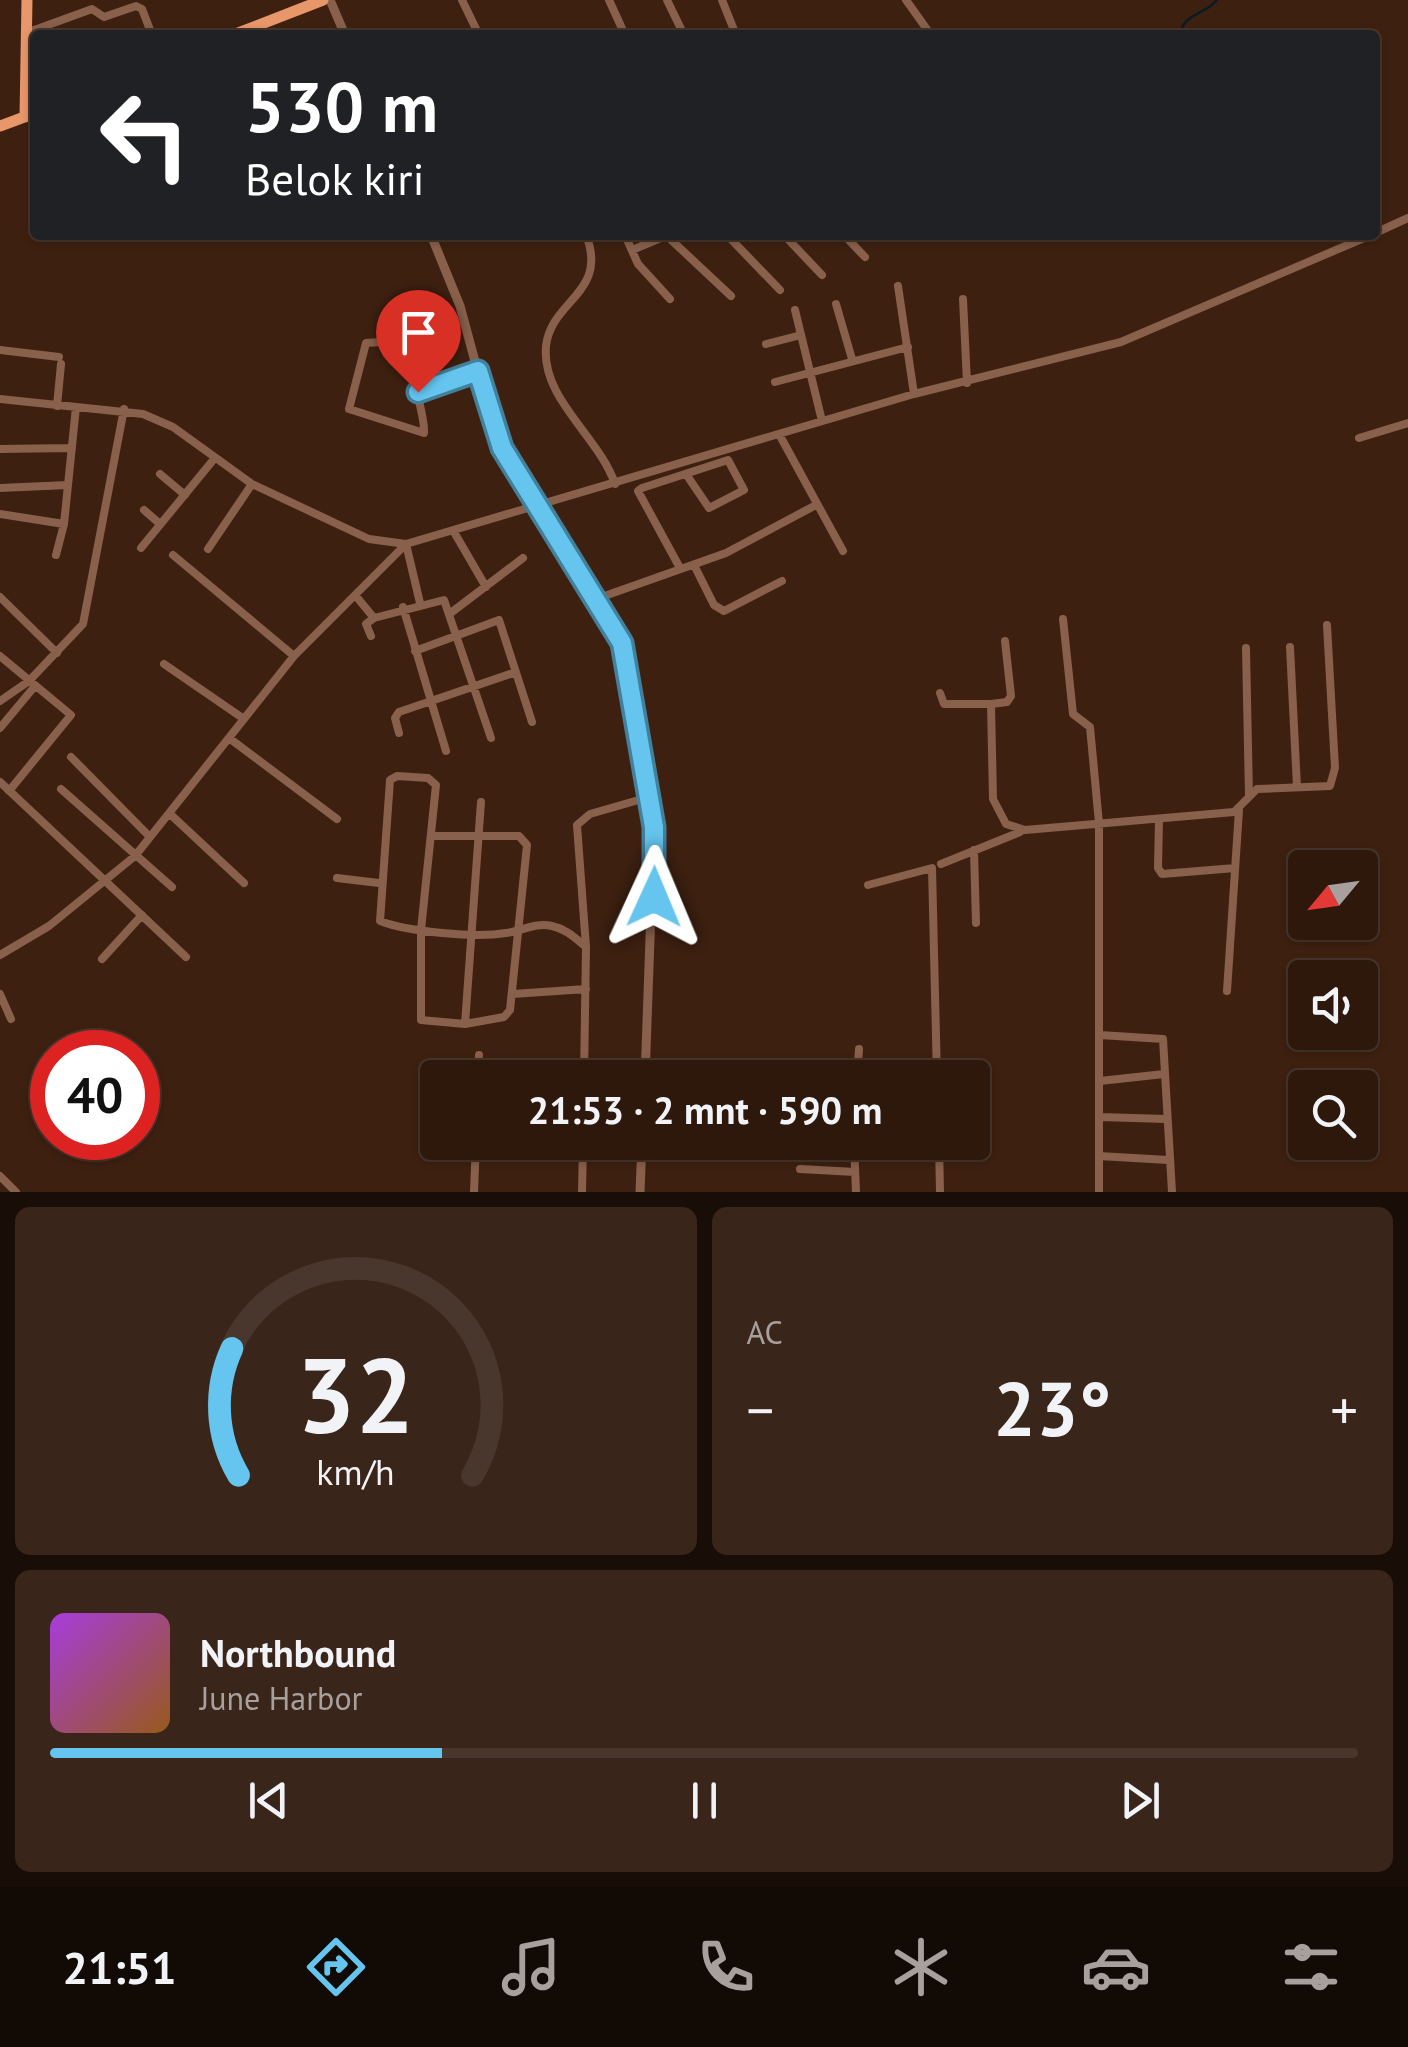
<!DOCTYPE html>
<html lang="id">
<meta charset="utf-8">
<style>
body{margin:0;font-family:"PT Sans",sans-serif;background:#3a251a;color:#f1f3f6;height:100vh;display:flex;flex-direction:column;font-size:38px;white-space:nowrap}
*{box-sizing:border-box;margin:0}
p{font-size:32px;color:#a7a09d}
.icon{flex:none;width:55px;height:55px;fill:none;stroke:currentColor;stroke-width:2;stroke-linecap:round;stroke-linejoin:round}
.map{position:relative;height:1192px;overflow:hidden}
.panel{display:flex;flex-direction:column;gap:15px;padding:15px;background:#190d07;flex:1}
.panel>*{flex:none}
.guide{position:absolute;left:30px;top:30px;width:1350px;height:210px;border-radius:10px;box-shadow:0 2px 8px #0004,0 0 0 2px #49372d;background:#202124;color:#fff;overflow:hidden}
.needle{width:65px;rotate:241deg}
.buttons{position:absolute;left:1288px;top:850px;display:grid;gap:20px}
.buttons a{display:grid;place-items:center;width:90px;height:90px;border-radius:10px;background:#2e180c;box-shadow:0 2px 8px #0004,0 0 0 2px #49372d;font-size:50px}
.speed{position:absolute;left:30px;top:1030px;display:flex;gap:20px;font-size:50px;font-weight:700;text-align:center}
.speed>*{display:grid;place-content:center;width:130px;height:130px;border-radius:50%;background:#2e180c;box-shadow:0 2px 8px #0004,0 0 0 2px #49372d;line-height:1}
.speed .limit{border:15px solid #d22;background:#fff;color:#111}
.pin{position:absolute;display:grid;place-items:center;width:85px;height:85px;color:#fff;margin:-102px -42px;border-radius:50% 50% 50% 0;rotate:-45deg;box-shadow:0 0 10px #0007}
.pin .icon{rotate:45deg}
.me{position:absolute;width:110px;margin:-55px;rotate:1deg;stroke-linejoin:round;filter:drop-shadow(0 0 8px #0008)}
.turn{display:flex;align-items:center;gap:35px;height:210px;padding:0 50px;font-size:45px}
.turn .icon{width:130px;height:130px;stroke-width:2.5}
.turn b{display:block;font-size:70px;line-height:85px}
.big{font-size:75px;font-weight:700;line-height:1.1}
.panel .card{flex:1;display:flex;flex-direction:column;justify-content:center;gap:15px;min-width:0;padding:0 35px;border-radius:15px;background:#3a251a}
.panel .dial{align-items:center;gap:0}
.dial svg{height:260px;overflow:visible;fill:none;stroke:#49372d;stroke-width:7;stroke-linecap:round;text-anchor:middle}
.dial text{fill:#f1f3f6;stroke:none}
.song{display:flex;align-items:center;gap:30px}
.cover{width:120px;height:120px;border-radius:15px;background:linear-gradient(135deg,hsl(280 70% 55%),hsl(30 70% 35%))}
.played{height:10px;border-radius:5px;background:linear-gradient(90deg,#65c5ee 30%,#49372d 30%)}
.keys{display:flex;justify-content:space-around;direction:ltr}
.heat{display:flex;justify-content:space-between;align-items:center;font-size:55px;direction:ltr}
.panel .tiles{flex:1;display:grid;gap:15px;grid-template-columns:1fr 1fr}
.card:last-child{grid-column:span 2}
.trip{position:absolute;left:420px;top:1060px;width:570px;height:100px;border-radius:10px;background:#2e180c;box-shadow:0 2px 8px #0004,0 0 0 2px #49372d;font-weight:700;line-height:100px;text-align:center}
.dock{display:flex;height:160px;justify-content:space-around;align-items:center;background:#120a05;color:#a7a09d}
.dock .icon{width:70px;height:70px}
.dock .current{color:#65c5ee}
.dock b{font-size:45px;color:#f1f3f6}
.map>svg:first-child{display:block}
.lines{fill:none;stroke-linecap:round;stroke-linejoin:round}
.stream{stroke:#0a1b22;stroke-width:2.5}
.minor{stroke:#88604b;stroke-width:8}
.tertiary{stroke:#88604b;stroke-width:9}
.primary{stroke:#e8966a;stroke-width:11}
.route-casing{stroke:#42809b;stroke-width:25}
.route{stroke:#65c5ee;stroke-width:18}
</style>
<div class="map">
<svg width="1408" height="1192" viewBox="0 0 1408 1192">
<rect width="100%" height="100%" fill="#3d2010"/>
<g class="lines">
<!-- stream -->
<path class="stream" d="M1180,35C1183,13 1205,15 1217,0"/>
<!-- minor -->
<path class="minor" d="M462,0L479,35
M609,0L625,35
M667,0L683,33
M722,0L736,35
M906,0L931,35
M26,33L92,9L104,17L136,6L142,9L152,35
M1375,233L1408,218
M586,235C609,293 551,300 546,346C541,399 599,436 615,484
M625,235L638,264L670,299
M727,235L780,290
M784,235L822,275
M844,235L865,257
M667,236L731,296
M632,250L668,235
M898,286L914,394
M963,299L967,383
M836,304L852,359
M795,310L822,421
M366,343C375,342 392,341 399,347C409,353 425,421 424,433L349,409Z
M766,344L801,335
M0,350L59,357
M775,382L908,347
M418,392L478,371
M0,399L143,414L173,427L252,484L369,539L406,544L914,394L1121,342L1371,235
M57,406L61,364
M779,434L843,551
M1359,438L1408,423
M0,449L72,448
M160,474L185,495
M0,488L68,485
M144,510L160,524
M0,514L64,524
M454,532L486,587
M406,544L420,603
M141,548L214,459
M208,549L252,484
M56,555L64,524L76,407
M173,555L294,656
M694,565L714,605L724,611L782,581
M680,568L638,491L642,488L728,460L744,490L709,508L686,474
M355,595L374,618
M0,597L57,653
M596,599L726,553L816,505
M403,607L446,751
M452,612L523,558
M1063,619L1073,714L1090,727L1099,823V1192
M371,636L366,624L374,618L444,600L491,738
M1005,641L1011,696L1007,702L991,704L993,799L1006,824L1025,830L1234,812L1257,789L1330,786L1335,768L1327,625
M1290,647L1297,787
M1246,648L1249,796
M415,651L499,620L532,722
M0,656L71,715L9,791
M164,664L244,719
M940,693L944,704H991
M0,701L29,681L83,624L124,409
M0,728L35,686
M399,733L395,718L399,712L516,672
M229,738L337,819
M71,757L148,835
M0,782L186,957
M61,789L172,887
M170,814L244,883
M1159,820L1158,868L1162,874L1235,868
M431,836H519L527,845L510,1010L504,1017L465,1024L421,1020V930L436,785L428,778L397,776L390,780L380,921C409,932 475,938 506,933C522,931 536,922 552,926C566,929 575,938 586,947L584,1078
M974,850L976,923
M941,864L1020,832
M337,878L379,883
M868,885L932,868L937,1078
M586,947L577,825L590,814L649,797
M0,955L49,926L135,856L294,656L406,544
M102,959L142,915
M1227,991L1239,810
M0,994L11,1019
M513,994L586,989
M465,1024L481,802
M1100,1035L1163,1039L1172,1192
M645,1075L733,1068
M478,1078L479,1055
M857,1078L859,1049
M1100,1081L1164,1074
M1100,1117L1166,1119
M854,1142L856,1192
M939,1142L940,1192
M1099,1156L1168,1160
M800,1169L855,1172
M0,1176L16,1192
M474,1192L476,1142
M582,1192L583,1142"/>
<!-- tertiary -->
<path class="tertiary" d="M330,0L345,35
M431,235L460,306L495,435L624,649L654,827L645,1078
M640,1192L642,1142"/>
<!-- primary -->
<path class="primary" d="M233,35L323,0
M25,117L27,0
M0,126L35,113"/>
</g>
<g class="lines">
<!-- route casing -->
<g class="route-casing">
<path id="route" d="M418,392L478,371L502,448L622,643L654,827V897"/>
</g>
<!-- route -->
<use href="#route" class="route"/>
</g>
</svg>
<div class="buttons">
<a><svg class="needle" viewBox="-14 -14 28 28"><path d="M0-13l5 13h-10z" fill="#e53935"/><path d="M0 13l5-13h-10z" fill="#a7a09d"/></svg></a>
<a><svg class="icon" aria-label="sound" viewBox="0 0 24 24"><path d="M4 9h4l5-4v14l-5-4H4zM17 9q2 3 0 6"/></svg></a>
<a><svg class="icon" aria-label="search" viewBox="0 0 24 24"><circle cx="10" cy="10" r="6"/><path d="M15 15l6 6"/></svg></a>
</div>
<div class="speed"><div class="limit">40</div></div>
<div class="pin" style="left:418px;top:392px;background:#d93025"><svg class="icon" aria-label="arrive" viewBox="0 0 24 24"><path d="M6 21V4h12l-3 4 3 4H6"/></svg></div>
<svg class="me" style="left:654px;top:897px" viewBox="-20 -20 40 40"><path d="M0-17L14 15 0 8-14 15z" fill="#65c5ee" stroke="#fff" stroke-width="4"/></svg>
<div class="trip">21:53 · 2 mnt · 590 m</div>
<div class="guide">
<div class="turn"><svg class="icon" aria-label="left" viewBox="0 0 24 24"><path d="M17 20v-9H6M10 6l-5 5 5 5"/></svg><div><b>530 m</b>Belok kiri</div></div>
</div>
</div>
<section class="panel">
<div class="tiles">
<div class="card dial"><svg viewBox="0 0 100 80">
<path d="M14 69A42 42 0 1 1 86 69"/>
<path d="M14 69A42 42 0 0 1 12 30" stroke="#65c5ee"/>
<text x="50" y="56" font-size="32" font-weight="700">32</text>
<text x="50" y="72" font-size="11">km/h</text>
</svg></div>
<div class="card"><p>AC</p>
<div class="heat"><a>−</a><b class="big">23°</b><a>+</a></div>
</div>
<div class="card">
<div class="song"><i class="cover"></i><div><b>Northbound</b><p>June Harbor</p></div></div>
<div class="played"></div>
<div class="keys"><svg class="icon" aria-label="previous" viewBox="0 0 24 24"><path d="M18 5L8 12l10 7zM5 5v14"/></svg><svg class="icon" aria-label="pause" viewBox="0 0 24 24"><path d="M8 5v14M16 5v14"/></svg><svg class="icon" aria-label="next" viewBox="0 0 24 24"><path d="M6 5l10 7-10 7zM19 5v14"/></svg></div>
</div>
</div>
</section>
<nav class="dock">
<b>21:51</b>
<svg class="icon current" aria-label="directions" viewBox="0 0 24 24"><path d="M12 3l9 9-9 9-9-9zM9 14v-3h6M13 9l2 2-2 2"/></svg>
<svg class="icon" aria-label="music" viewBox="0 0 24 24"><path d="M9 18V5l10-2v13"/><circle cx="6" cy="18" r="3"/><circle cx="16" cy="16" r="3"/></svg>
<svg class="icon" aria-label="phone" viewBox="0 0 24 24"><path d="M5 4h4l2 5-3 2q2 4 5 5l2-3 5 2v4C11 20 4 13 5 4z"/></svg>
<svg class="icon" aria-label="climate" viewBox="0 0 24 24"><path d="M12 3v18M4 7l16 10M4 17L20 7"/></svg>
<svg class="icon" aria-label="car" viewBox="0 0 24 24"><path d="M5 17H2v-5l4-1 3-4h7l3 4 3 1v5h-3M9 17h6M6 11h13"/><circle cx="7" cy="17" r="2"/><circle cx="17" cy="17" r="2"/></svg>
<svg class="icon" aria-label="filters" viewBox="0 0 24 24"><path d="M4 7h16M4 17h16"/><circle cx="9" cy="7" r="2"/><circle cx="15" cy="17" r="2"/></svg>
</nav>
